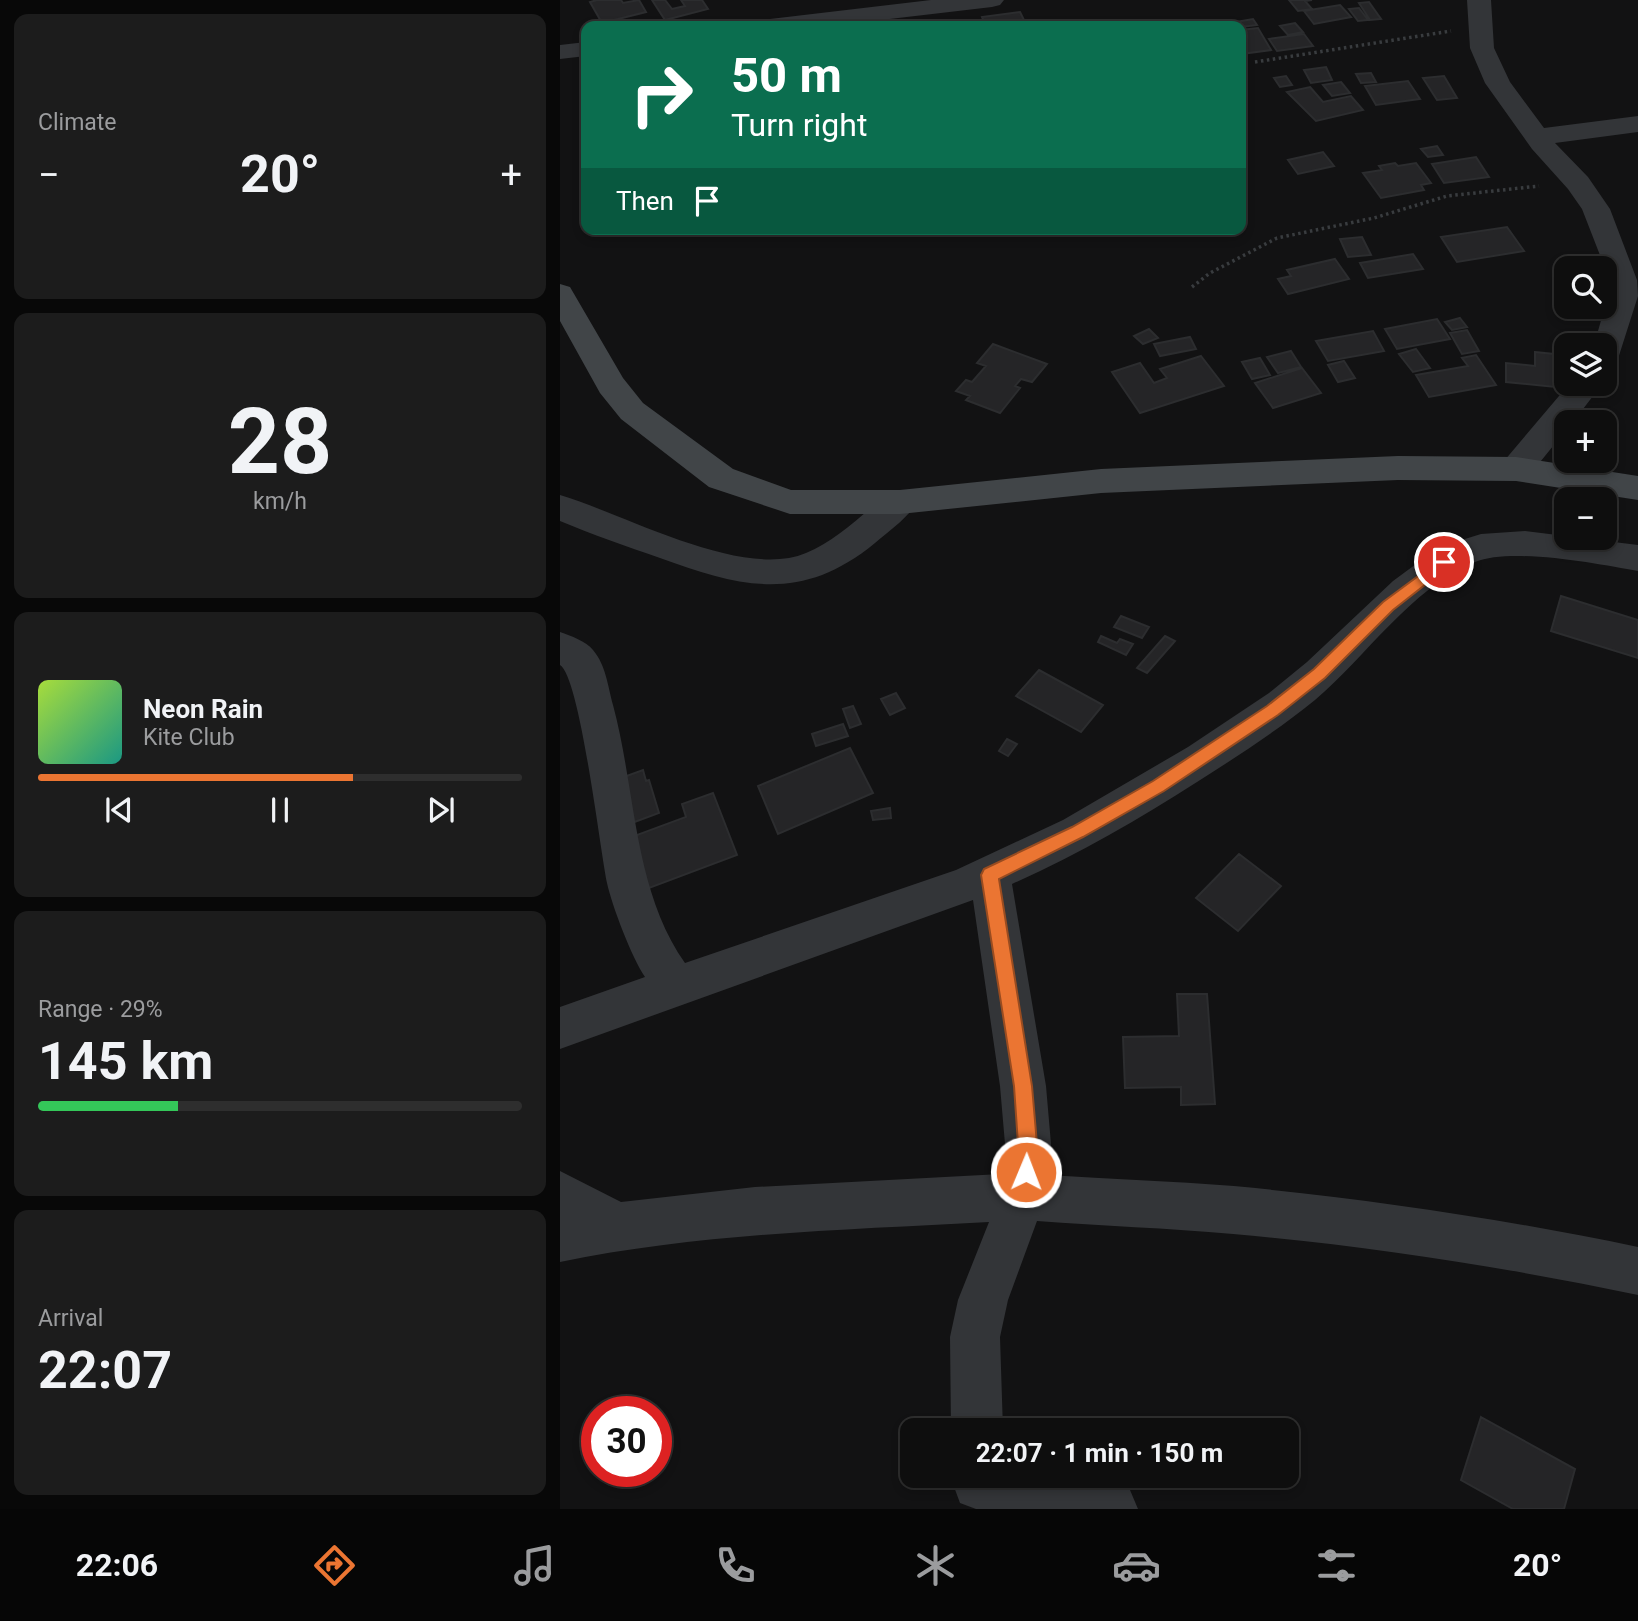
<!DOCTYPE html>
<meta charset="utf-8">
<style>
body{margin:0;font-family:Roboto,sans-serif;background:#1c1c1c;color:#f1f3f6;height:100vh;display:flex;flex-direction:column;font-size:26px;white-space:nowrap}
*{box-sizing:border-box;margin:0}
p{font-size:23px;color:#9b9c9e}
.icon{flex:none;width:38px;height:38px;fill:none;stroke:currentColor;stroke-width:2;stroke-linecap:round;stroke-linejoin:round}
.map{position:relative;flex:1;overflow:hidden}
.details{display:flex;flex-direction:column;gap:14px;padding:14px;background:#080808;width:560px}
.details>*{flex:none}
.guide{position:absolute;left:21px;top:21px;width:665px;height:214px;border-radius:14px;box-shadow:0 4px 10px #0003,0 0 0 2px #2e2e2e;background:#0b6e4f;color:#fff;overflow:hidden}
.buttons{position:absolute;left:994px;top:256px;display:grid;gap:14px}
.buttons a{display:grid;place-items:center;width:63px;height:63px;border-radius:14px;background:#0e0e0e;box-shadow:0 4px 10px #0003,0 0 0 2px #2e2e2e;font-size:35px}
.speed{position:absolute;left:21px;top:1396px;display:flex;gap:14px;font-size:35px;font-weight:700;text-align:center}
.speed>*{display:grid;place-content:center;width:91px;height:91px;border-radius:50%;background:#0e0e0e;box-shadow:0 4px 10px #0003,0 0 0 2px #2e2e2e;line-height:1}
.speed .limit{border:10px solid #d22;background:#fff;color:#111}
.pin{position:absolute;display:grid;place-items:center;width:60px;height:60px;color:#fff;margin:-30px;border:4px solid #fff;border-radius:50%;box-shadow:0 2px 7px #0007}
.me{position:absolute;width:77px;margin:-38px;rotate:1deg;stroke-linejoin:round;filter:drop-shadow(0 0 5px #0008)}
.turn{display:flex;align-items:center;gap:24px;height:147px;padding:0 35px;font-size:32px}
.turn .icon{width:91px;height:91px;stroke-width:2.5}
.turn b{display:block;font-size:49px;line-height:60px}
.then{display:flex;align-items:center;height:66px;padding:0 35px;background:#0003;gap:14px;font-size:26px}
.big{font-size:52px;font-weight:700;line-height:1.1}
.details .card{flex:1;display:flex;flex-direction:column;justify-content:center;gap:10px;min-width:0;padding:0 24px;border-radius:14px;background:#1c1c1c}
.details .dial{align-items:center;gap:0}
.dial b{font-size:91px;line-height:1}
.song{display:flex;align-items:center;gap:21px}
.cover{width:84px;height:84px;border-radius:10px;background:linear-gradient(135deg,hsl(80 70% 55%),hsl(170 70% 35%))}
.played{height:7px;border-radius:4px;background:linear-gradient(90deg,#eb7532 65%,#2e2e2e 65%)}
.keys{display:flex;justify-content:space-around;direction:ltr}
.heat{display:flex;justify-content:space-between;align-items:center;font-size:38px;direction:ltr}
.charge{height:10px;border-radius:5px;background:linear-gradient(90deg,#34c759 29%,#2e2e2e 0)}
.trip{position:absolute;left:340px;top:1418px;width:399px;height:70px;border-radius:14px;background:#0e0e0e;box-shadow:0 4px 10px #0003,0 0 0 2px #2e2e2e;font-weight:700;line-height:70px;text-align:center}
.tab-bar{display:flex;height:112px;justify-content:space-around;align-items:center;background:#060606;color:#9b9c9e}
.tab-bar .icon{width:49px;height:49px}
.tab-bar .selected{color:#eb7532}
.tab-bar b{font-size:32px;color:#f1f3f6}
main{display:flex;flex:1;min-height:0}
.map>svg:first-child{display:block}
.building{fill:#252527;stroke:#2c2d2f;stroke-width:2}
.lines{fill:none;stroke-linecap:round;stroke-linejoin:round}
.path{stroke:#393c3f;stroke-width:3.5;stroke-dasharray:2.5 3.5;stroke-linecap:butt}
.minor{fill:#333538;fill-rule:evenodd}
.secondary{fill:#414548;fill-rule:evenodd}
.route{fill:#eb7532;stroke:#994c20;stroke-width:2}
</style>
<main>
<section class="details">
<div class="card"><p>Climate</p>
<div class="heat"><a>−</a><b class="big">20°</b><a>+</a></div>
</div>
<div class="card dial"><b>28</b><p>km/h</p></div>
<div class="card">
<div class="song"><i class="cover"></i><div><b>Neon Rain</b><p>Kite Club</p></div></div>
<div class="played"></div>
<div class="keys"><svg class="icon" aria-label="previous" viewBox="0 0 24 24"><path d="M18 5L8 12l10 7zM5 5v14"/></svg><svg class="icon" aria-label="pause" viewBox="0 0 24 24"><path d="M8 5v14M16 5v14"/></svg><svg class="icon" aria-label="next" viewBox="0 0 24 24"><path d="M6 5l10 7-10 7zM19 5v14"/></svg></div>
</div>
<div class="card"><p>Range · 29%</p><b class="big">145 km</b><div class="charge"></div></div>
<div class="card"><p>Arrival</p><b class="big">22:07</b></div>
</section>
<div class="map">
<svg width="1078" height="1509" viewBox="0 0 1078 1509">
<rect width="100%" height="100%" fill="#121213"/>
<!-- building -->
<path class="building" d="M37,0H61L63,3L79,0L86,12L42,23L30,2Z
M92,0H105L112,9L125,6L121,0H142L148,9L105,20Z
M729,0H752L745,1L752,9L738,11Z
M809,2L821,19L810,20L799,3Z
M780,5L791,17L754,24L744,11Z
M799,8L808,20L798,21L789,9Z
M460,12L466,24L426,26L422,17Z
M693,19L697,25L681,27L672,26L670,23Z
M735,23L743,32L728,35L720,26Z
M698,28L711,50L681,54V30Z
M744,34L753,46L717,51L709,39Z
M766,67L772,80L751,83L744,70Z
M811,73L816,82L801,83L796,74Z
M726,76L732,85L720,87L714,78Z
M884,76L897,98L877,100L863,78Z
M848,81L860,99L816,105L805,86Z
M781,82L790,93L772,96L763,85Z
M750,87L763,102L791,96L803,110L756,121L727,92Z
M877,146L883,155L868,157L861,149Z
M763,152L774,166L738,174L728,160Z
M916,157L929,177L884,183L872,164Z
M835,163L838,166L856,163L871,183L861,185L864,190L821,198L803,173L822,170L819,166Z
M947,227L964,251L897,262L881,237Z
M802,237L811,255L788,257L780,239Z
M853,254L863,269L808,278L800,263Z
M775,259L789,279L728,294L718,279L731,276L727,270Z
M900,318L907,327L892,330L885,322Z
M877,319L890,339L837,349L825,329Z
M589,329L598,338L583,344L574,336Z
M907,330L919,351L902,354L890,333Z
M813,331L824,351L768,361L756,341Z
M630,337L636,349L600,356L594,344Z
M433,344L487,364L472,382L461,379L455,386L460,388L440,413L406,400L410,396L396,391L406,380L412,382L426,366L417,363Z
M856,349L870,368L853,372L839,354Z
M731,351L741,367L718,373L707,357Z
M975,352L994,354L995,387L946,382V363L975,366Z
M916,355L936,385L869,397L856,375L908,366L902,358Z
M641,356L664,386L580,413L552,372L580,363L594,383L607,378L600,369Z
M700,358L710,375L692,379L682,362Z
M784,361L795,378L778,382L768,365Z
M742,368L761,393L713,408L695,383Z
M1001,596L1078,620V658L991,631Z
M561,616L589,627L582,638L554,627Z
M541,636L557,643L560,639L573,644L566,655L538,642Z
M605,636L615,641L587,673L577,668Z
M479,670L543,705L521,732L456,696Z
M336,693L345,708L330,715L321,699Z
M293,706L301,724L290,728L283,709Z
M283,724L288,736L256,746L252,734Z
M447,739L457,744L448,756L439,751Z
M290,748L313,793L218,834L198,786Z
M83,770L86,781L89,780L99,813L69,824L64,777Z
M153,793L177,855L81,891L66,839L126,817L122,804Z
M330,808L331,818L313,820L311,811Z
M679,854L721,886L678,931L636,898Z
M617,994H647L655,1104L621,1105V1087L565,1088L563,1037L619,1036Z
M921,1417L1015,1469L1004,1509H953L901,1480Z"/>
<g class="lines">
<!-- path -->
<path class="path" d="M695,62L891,31
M632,287L650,273L717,238L814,218L887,196L979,186"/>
<!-- minor -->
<path class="minor" d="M371,0H444L440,5L432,7L270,26H198L201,21L210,19Z
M907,0H931L934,48L950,82L984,128L1078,116V132L995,143L1028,177L1050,209L1077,280L1078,296L1056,365L1045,368V345H1034L1048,296L1045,268L1022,209L1008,189L972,149L925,83L910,48Z
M26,42V56L0,59V45Z
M1010,383H1043L1013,422H1006V430L968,477L956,481L944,477L940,469L944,461Z
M340,490L352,493L357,502C348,518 329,531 315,543C242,603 182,588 100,558C66,546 33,535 0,521V495C64,514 182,580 246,553C277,540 303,514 328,493Z
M965,531L1078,545V571C1038,564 952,547 915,562C850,589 807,656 755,700C718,730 678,756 637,782C578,820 517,855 452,884L486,1086L491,1144L488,1175C550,1179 612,1181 674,1186C809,1199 945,1219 1078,1247V1295C945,1267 809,1246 673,1234C608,1228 542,1226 477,1221L448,1300L440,1337L443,1430H391L390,1337L398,1300L429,1222C285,1230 141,1233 0,1262V1171L61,1202L195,1187L441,1174L445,1144L440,1086L413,900L0,1049V1007L85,977C72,958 52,906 47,883C40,850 20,677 0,665V632C11,636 26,641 33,650C46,665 48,687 53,705C76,790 73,889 125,963L396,870L503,820L628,747L709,693L747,662L833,581L871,553L892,543L921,534Z
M396,1475H524L570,1490L578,1509H416L400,1503L393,1484Z"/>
<!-- secondary -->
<path class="secondary" d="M0,284L10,287L63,378L83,403L173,469L231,490H340L541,469L838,456L956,457L1078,476V500L956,481L838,480L541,493L340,514H230L149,487L61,419L40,393L0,321Z"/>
</g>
<!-- route -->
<path class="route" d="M884,557L889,559L891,562L889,566L833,610L765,678L718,715L604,791L523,837L439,879L472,1086L477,1144L473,1179L466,1182L460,1179L457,1172L458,1144L454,1086L421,875L424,869L512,827L593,781L707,706L754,669L823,602Z"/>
</svg>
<div class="buttons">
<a><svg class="icon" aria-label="search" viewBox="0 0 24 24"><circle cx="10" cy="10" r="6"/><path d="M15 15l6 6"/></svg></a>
<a><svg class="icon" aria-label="layers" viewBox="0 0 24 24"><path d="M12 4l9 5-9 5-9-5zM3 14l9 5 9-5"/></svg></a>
<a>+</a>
<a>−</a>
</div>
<div class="speed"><div class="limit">30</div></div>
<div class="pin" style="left:884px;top:562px;background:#d93025"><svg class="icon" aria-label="arrive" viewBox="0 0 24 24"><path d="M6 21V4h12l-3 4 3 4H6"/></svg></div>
<svg class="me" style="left:466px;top:1172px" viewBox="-20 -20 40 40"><circle r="17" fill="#eb7532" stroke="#fff" stroke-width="3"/><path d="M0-11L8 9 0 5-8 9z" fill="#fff"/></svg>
<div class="trip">22:07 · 1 min · 150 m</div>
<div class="guide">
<div class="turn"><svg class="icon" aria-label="right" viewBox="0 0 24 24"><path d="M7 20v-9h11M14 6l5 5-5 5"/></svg><div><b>50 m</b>Turn right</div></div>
<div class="then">Then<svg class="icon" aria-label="arrive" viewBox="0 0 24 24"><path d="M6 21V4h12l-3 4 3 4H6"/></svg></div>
</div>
</div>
</main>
<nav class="tab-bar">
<b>22:06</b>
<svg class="icon selected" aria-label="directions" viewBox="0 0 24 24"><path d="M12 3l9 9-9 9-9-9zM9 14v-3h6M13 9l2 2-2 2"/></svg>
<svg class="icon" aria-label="music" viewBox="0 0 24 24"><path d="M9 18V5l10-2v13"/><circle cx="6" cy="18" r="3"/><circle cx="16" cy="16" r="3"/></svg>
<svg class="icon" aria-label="phone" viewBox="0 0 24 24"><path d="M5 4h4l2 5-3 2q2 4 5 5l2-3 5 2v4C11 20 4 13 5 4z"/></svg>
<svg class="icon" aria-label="climate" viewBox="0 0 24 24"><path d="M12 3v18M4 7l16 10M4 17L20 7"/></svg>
<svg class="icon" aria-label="car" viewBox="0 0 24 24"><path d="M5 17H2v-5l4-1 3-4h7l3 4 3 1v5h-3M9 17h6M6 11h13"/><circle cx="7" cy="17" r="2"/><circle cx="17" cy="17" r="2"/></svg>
<svg class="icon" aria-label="filters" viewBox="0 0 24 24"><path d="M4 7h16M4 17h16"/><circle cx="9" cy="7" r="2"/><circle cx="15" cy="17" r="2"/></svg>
<b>20°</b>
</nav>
